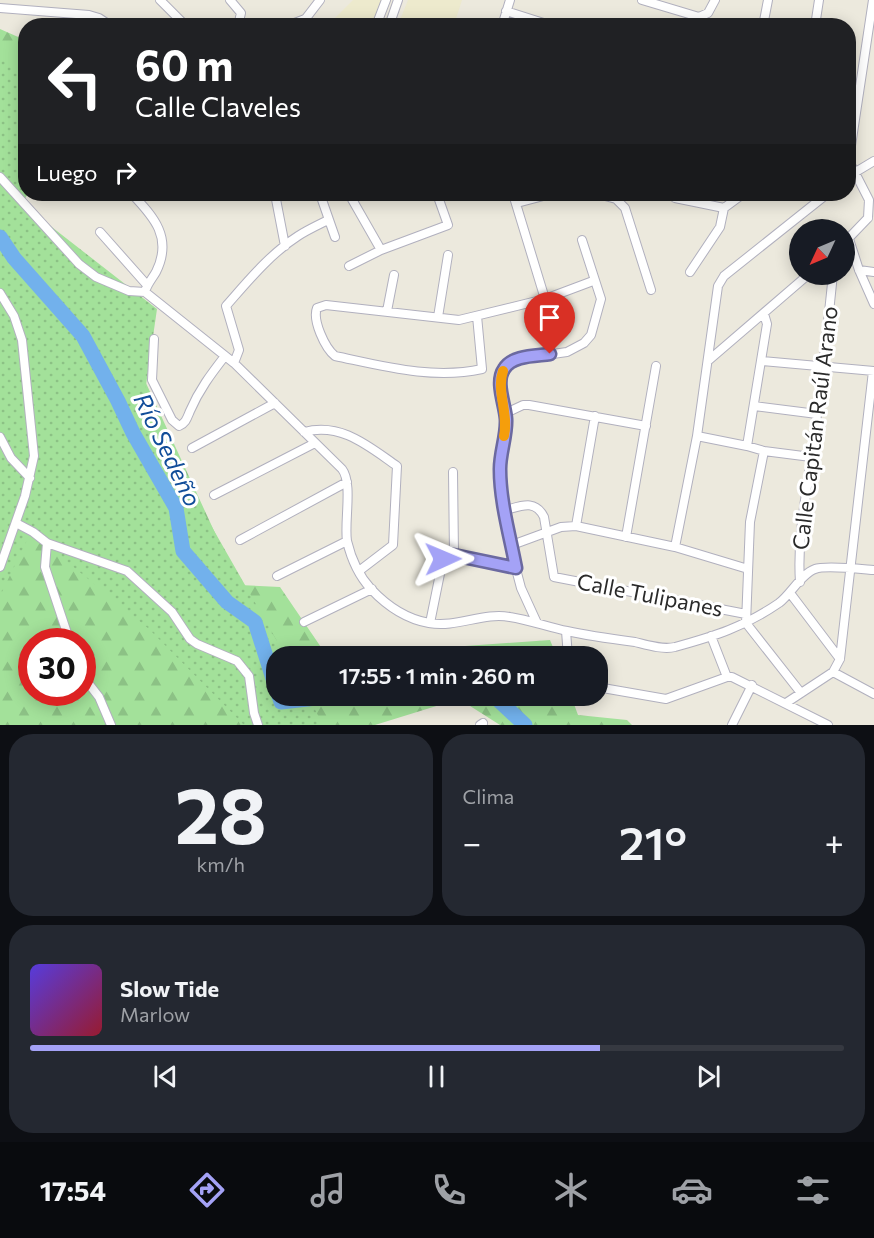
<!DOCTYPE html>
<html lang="es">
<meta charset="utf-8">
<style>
body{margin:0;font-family:Commissioner,sans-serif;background:#242831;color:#f1f3f6;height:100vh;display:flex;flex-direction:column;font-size:22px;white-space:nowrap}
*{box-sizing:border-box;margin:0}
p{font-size:20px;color:#9ea1a6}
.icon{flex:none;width:33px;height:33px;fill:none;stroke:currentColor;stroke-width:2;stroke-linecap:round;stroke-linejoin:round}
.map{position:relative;height:725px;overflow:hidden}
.sheet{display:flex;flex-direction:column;gap:9px;padding:9px;background:#0d0f14;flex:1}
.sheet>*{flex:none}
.guide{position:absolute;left:18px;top:18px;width:838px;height:183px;border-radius:24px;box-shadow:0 3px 15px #0003;background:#202124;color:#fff;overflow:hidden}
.needle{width:39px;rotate:226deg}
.buttons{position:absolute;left:789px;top:219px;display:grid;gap:12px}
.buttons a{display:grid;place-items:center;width:66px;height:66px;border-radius:50%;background:#171b24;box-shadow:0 3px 15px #0003;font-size:30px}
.speed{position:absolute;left:18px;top:628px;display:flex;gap:12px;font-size:30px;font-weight:700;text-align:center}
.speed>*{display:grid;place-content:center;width:78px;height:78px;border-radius:50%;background:#171b24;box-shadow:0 3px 15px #0003;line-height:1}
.speed .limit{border:9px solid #d22;background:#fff;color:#111}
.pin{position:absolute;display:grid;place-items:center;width:51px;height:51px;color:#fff;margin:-62px -26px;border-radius:50% 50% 50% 0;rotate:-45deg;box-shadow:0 0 6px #0007}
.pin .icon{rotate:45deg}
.me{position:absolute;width:66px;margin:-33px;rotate:89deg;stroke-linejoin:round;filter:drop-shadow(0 0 4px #0008)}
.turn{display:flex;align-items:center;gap:21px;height:126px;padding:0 18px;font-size:27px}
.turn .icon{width:78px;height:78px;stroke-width:2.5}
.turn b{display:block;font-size:42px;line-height:51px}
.then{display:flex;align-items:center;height:57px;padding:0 18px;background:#0003;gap:12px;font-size:22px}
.big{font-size:45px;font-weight:600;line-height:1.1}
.sheet .widget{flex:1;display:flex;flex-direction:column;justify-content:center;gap:9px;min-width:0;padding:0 21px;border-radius:24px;background:#242831}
.sheet .dial{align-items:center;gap:0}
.dial b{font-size:78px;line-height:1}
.song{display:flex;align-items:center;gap:18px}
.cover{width:72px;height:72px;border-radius:9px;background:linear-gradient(135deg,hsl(250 70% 55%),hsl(350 70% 35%))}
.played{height:6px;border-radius:3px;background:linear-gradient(90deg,#a4a2f6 70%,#363941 70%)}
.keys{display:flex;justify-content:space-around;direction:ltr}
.heat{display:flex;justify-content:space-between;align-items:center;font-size:33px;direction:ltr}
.sheet .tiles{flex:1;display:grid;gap:9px;grid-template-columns:1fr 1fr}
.widget:last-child{grid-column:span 2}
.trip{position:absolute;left:266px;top:646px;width:342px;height:60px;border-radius:24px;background:#171b24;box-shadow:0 3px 15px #0003;font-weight:600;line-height:60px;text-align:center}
.tabs{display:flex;height:96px;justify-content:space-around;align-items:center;background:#090b0e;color:#9ea1a6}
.tabs .icon{width:42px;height:42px}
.tabs .selected{color:#a4a2f6}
.tabs b{font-size:27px;color:#f1f3f6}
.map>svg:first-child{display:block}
.education{fill:#edeacd}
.forest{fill:url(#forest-firs);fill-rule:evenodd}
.park{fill:url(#park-dots)}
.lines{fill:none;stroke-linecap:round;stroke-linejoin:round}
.river{stroke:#72b1ec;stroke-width:15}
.minor-casing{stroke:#b1b0be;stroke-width:10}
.minor{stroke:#fff;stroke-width:8}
.route-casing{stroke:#6b69a0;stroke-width:15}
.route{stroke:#a4a2f6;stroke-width:10}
.slow{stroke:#f59e0b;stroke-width:10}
.labels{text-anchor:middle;stroke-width:6;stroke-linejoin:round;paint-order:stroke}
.street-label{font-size:22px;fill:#2a2a2a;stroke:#fff}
.water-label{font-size:24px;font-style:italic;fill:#104d99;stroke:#fff}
</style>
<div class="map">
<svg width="874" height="725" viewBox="0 0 874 725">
<defs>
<pattern id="forest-firs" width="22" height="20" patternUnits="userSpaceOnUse" patternTransform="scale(1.5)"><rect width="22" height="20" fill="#a3e19a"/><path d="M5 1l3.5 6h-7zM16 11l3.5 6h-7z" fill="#8cc185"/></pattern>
<pattern id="park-dots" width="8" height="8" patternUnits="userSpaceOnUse" patternTransform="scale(1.5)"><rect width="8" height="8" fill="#a3e19a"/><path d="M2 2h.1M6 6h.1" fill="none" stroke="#8cc185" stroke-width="1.8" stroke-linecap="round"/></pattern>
</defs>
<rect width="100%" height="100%" fill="#ece9dd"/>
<!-- education -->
<path class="education" d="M353,0H382L373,25L327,26Z
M408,0H462L454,25H398Z"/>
<!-- forest -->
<path class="forest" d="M0,29L25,40L27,194L16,220L134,357L239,585L280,587L327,656L550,640L557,657H276V696H571L578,715L627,720L632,725H500L459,699L375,725H0ZM32,642H82V693H32Z"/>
<!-- park -->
<path class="park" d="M0,56L25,72L26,194H28L21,203L157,309L143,406L286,657H276V696H308L323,725H244L149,629L31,532L0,596Z"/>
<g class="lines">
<!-- river -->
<path class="river" d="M0,237L14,258L83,336L118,401L133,433L176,508L183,551L227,602L255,622L276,688
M279,696L281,702L334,696
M494,696L525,725"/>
<!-- minor casing -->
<g class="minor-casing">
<path id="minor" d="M160,0L186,26
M230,0L241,13L238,26
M642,0L699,17L708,13L715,0
M0,8L89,15L99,18L111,26
M506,11L553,26
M287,26L305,19
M300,26L320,0
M376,26L386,0
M389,26L398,0
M502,26L510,0
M763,26L768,0
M815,26L819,0
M849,159L873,0
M849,161L869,200L868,218
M849,176L874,161
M0,177L79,264L96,277L129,291L145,292L234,363L342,469C353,483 344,522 347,541C351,558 359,576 371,589C387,606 406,619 429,623C457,628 483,612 510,617C529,620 548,627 567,631C589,636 612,639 635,642C647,645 663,650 675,647C715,636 744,627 779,603C791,594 801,574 815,569C825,565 861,569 874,570
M132,194C154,217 173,238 156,272C152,279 147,284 145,292
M275,194L285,246
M320,194L335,237
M349,194L381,250
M513,194L545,299
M598,194L616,199L625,208L651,290
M676,194L675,198L724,208
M517,203L551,194
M100,232L147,285
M849,239L859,270L874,304
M844,243L868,218
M349,266L381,250L448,225L437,194
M859,270L874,272
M690,272L720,227L724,208L743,194
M0,293L14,316L22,340L34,456L25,496L0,567
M387,311L394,275
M477,316L482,369C433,380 383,366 335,356C325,348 312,320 317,308L326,305L459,320L545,299L593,281
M438,317L448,255
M154,339L152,380L172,420L179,426C186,423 187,418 190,411C199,390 211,374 225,356
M709,360L809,274
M762,361L874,371
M234,363L239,350L226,306C248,281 270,254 298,236C307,230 318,225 328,220
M754,406L817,414
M506,413L523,405H529L646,426
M304,432C341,422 368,446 397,466L393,545L359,571
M697,436L747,446L764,451L811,457
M0,437L11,458L30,478
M747,446L767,324L764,314
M192,448L275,403
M764,451L750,522L746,623L801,693
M453,472L454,555
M214,495L315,443
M506,510C521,506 535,499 544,517L554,577L746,614
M16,523L33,532L47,543L127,571L172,612L190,639L197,644L237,661L249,676L254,713L258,725
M576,526L595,416
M626,537L656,366
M240,540L347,482
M47,543L45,567L70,642
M512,545L561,527L576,526L675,547L748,569
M675,547L697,436L718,286L724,276L827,194
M277,576L347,541
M800,582C797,539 806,496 812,453C820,394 827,334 833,274
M790,593L840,659
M304,622L372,589
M430,623L443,559L446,556L454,555L516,569
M537,623L521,588L516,569L500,482V454L506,421L501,378L504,368L517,359L567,352L584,343L591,335L601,299L582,240
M566,631L568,657
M711,636L727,677
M833,672L874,694
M82,675L99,697L111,725
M597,687L666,699L727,677H732L828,725
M786,703L833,672L840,659L873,371
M480,725L483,723
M732,725L752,685"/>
</g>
<!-- minor -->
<use href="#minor" class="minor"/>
</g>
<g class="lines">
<!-- route casing -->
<g class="route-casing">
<path id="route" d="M443,559L449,554L516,568C510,536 500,502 500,469C500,452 507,435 506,419C505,404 495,382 504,369C512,355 536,356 550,354"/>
</g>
<!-- route -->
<use href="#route" class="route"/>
<!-- slow -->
<path class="slow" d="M503,371C496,391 509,414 504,436"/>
</g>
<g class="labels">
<!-- street labels -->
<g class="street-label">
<text transform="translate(815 428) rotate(-83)" y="8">Calle Capitán Raúl Arano</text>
<text transform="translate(650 595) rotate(11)" y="8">Calle Tulipanes</text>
</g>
<!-- water labels -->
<g class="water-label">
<text transform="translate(167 450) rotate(64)" y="8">Río Sedeño</text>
</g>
</g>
</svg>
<div class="buttons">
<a><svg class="needle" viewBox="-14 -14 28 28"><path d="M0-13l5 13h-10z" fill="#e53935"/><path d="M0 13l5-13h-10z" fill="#9ea1a6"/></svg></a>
</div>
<div class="speed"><div class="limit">30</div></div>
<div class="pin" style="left:550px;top:354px;background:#d93025"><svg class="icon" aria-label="arrive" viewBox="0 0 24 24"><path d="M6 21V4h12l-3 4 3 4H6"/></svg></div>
<svg class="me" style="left:443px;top:559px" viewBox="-20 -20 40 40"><path d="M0-17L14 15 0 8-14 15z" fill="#a4a2f6" stroke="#fff" stroke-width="4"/></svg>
<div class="trip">17:55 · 1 min · 260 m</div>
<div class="guide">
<div class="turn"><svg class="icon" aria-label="left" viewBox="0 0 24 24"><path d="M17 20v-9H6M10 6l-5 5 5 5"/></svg><div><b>60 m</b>Calle Claveles</div></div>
<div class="then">Luego<svg class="icon" aria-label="right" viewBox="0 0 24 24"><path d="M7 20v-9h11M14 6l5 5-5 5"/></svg></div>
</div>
</div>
<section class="sheet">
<div class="tiles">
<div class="widget dial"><b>28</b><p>km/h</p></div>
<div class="widget"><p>Clima</p>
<div class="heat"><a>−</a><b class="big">21°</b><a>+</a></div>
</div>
<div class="widget">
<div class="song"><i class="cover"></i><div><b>Slow Tide</b><p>Marlow</p></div></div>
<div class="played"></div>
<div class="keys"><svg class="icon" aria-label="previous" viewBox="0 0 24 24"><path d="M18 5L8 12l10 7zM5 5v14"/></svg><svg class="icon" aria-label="pause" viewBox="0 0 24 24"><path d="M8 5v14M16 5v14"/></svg><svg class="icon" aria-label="next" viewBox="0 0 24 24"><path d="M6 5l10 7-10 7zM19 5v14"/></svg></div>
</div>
</div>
</section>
<nav class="tabs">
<b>17:54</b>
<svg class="icon selected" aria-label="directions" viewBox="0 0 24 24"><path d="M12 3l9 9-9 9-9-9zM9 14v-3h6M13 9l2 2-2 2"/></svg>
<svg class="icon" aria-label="music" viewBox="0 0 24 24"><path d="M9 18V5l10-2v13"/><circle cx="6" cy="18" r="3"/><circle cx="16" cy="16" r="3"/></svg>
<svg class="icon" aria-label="phone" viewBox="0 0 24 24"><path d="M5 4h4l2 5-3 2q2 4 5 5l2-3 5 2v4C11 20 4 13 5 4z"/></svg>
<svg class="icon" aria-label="climate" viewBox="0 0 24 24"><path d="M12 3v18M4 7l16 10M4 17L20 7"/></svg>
<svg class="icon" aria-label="car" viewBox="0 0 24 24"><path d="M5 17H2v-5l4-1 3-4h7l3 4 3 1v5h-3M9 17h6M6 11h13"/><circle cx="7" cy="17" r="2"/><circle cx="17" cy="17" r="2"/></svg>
<svg class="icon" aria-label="filters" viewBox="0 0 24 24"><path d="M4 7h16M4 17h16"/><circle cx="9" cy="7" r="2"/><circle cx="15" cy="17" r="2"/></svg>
</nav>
